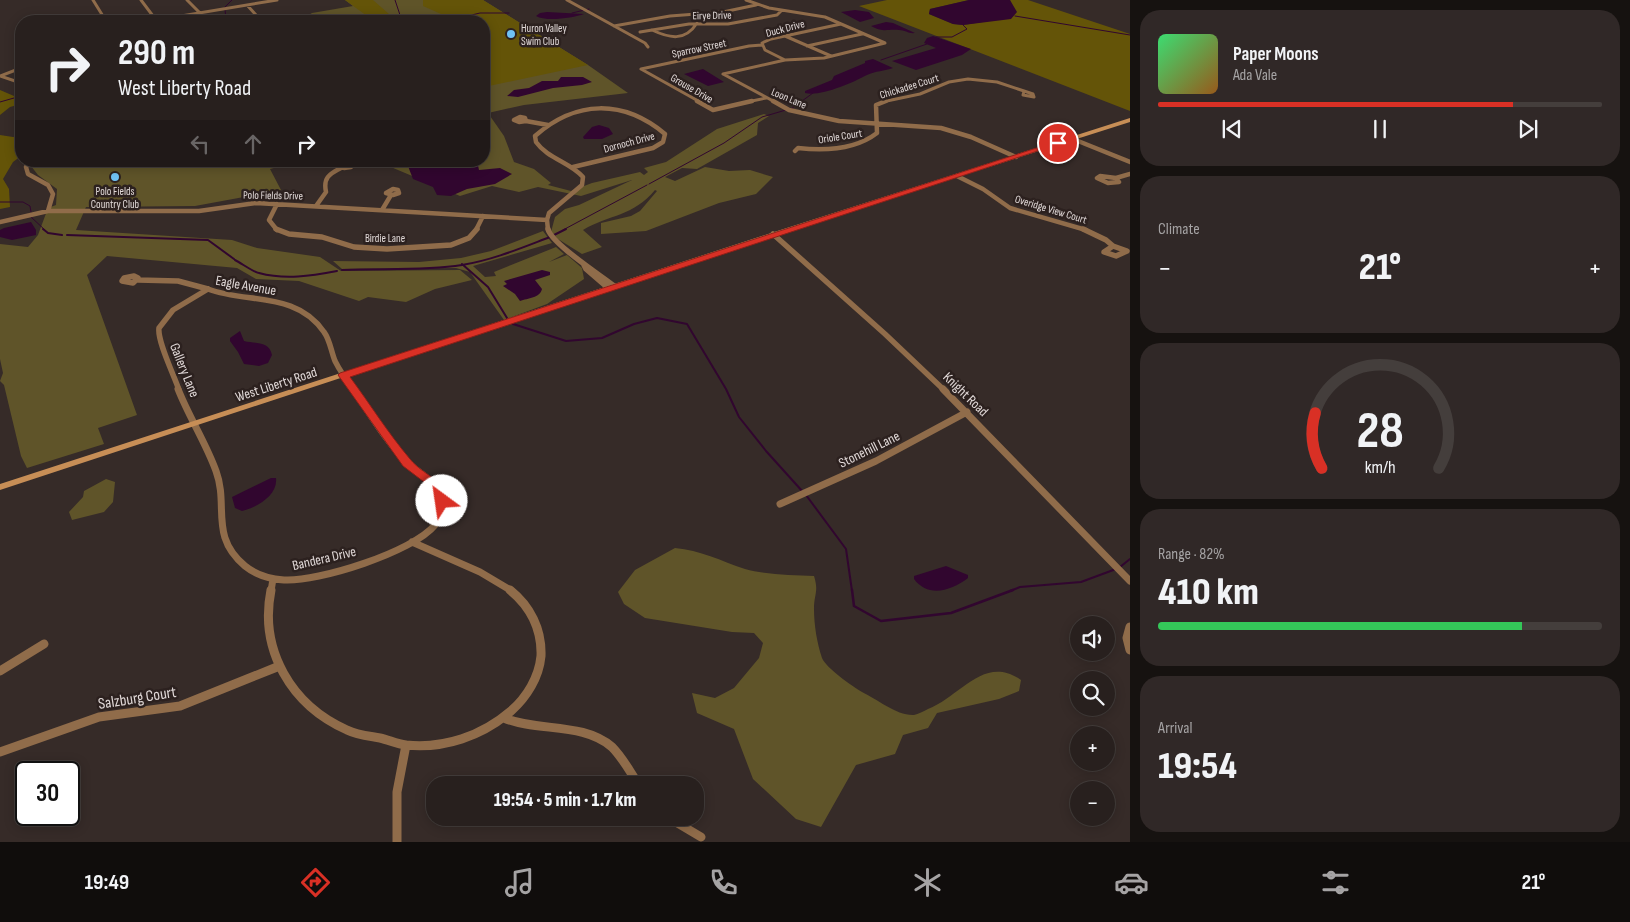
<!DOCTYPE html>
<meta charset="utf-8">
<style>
body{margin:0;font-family:"Sofia Sans Condensed",sans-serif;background:#302827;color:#f1f3f6;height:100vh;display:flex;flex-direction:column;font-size:19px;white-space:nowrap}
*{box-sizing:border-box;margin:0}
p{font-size:16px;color:#a5a3a4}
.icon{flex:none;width:28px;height:28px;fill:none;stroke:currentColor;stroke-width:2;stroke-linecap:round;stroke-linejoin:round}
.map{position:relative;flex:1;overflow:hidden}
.sheet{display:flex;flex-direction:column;gap:10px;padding:10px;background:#161210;width:500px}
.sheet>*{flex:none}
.guide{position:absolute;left:15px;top:15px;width:475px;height:152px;border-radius:20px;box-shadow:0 2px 12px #0003,0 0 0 1px #443e3c;background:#28201e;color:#f1f3f6;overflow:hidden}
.buttons{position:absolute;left:1070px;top:616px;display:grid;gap:10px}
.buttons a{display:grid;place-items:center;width:45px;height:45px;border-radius:50%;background:#28201e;box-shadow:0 2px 12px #0003,0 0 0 1px #443e3c;font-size:25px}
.speed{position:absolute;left:15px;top:761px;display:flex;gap:10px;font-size:25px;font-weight:700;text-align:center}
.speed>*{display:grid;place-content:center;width:65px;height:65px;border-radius:50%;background:#28201e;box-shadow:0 2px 12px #0003,0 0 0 1px #443e3c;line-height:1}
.speed .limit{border:2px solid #111;border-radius:8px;background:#fff;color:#111}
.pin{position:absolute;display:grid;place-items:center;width:42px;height:42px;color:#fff;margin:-21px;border:2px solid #fff;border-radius:50%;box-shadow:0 1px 5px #0007}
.me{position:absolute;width:55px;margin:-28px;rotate:329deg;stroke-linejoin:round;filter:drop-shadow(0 0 4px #0008)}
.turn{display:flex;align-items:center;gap:18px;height:105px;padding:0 20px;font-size:22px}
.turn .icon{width:65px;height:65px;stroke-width:2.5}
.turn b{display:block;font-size:35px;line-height:42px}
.lanes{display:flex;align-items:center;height:48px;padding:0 20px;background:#0003;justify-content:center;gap:25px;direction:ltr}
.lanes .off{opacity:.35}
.big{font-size:38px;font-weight:800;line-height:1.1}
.sheet .card{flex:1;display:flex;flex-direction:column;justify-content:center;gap:8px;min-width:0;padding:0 18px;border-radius:20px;background:#302827}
.sheet .dial{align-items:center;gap:0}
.dial svg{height:130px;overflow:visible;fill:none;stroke:#443e3c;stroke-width:7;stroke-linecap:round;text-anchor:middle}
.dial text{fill:#f1f3f6;stroke:none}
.song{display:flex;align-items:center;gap:15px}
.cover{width:60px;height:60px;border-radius:8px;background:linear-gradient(135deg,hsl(140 70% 55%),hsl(30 70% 35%))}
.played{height:5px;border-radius:2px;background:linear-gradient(90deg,#d93025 80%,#443e3c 80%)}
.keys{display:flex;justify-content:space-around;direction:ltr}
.heat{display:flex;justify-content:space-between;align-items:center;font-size:28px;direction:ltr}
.charge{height:8px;border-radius:4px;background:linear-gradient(90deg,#34c759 82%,#443e3c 0)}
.trip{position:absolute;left:426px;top:776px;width:278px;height:50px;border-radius:20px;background:#28201e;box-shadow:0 2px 12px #0003,0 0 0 1px #443e3c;font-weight:800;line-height:50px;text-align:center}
.dock{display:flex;height:80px;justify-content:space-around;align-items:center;background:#100d0c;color:#a5a3a4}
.dock .icon{width:35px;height:35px}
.dock .active{color:#d93025}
.dock b{font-size:22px;color:#f1f3f6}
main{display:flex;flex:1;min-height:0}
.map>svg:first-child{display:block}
.green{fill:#5f5429}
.forest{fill:#645408}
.water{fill:#31062f}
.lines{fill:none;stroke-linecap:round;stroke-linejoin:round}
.stream-far2{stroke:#31062f;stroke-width:1}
.stream-far1{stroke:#31062f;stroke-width:2}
.stream{stroke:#31062f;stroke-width:2.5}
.minor-far4{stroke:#906c4a;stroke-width:3}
.minor-far3{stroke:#906c4a;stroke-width:4.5}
.minor-far2{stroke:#906c4a;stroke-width:5.5}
.minor-far1{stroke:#906c4a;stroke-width:7}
.minor{stroke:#906c4a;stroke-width:9}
.secondary{fill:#c78e56;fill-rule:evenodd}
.route{fill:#d93025;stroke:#8d1f18}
.poi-dot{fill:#6fc2f4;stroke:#2c211f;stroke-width:2}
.labels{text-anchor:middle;stroke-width:5;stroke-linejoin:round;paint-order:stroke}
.far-street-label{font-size:11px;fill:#e1d9d8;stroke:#2c211f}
.far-poi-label{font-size:11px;fill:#e1d9d8;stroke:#2c211f;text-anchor:start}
.street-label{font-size:14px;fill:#e1d9d8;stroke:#2c211f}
.near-street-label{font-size:16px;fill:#e1d9d8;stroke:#2c211f}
</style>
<main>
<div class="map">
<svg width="1130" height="842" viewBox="0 0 1130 842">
<rect width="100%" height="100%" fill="#362b28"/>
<!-- green -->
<path class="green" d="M345,0H483L588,65L628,93L524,105L488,113L504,136L514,162L534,169L551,183L548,185L571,191L592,183L640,172L644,175L648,172L644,168L666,162L717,129L764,114L769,116L758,123L757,135L697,169L682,168L665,177L675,181L705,167L729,171L750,170L773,177L756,194L719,203L646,231L601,234V223L631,216L640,211L657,191L655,190C634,216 608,215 583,230L602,247L582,254L558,239L551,232L555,217L565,209L579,205L632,180L581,196L538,187L519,192L492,186L460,196L386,165L387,161H484V21H299L312,13L353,6Z
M37,161H301L270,169L281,190L195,206L86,207L76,230L232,240L257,248L320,257L341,271L460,270L472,280L435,289L406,302L368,297L359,301L299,281L256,279L237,268L107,256L87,275L137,415L98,428L104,444L27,468L21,456L4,385L0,381L3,373L0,359V244L28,247L38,235L48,208L56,205L57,189L38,175L31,166Z
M543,231L552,243L473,266L485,277L496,276L494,272L556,247L564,254L549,262L567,255L582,268L584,279L547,304L504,320L470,272L456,268L342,269L333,261L419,262L461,258L491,251Z
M106,479L115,482L113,502L104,512L72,520L69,512L83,497L84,491Z
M675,548C700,550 721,561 745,569C767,575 792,575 814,576C819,592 814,594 814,609C814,625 817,643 822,658C826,668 852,686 862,692C877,699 897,716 914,715C918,714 924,711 928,709C961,696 984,654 1021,680L1019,691L999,699L937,713L928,728L903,735L895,754L856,765L821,827L796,819L753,779L734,729L697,713L692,693L715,698L734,688L759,658L763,643L754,633L732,632L645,618L624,604L618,592L635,570Z"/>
<!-- forest -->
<path class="forest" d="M345,0H373L397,21H374Z
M423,0H483L588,65L484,87V21H456L457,16L441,14L423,6Z
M887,0H969L930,9L929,14L953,24L963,25L989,21L1011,5L1010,0H1028L1130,34V111L859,6Z
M0,90L21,99V104L10,107L0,115Z
M0,135L13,137L21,136V156L13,162L3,179L9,189L10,207L0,209Z"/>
<!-- water -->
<path class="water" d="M969,0H1010L1017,12L1011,19L963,25L953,24L929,14L930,9Z
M855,10L869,12L874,18L860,22L841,12Z
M547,12L584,14C573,18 546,22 536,16L540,13Z
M886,22L893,23L915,33C909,34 905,30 899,30C885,29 885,33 871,26Z
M933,36L971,49L962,55L916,70L892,61L936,48L924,43L927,38Z
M873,59L893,68C885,71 875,71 867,75C852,83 820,97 805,93V91L832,80L834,76L865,63V61Z
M703,69L724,82L708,86L684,74Z
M561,77H583L592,82L582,85L553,88L518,97L507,96L514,90L529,88L542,81H558Z
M599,125L609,128L613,134L602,139H584L583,137L592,127Z
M406,161H477L479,170L500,168L512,174L495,184L467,189L451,196L437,195L433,187L413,179Z
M31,222L36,230V235L12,240L0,237V230L4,228Z
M542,270L550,272V275L535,280L542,289C540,298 528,298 520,301L515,294L503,286L507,284L504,281Z
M240,331L244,341C256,344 269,341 272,355L268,363L259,366L244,364L238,352L230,341V338Z
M271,478H276C278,496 257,507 242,511L235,508L232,497Z
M946,566L968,575V578C951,591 928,598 914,579V576Z"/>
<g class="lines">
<!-- stream-far2 -->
<path class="stream-far2" d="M395,0L400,15L428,21
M223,9L232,0
M572,13L589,9
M1015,16L1130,35
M215,21L226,18L225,10
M446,21L480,13H509
M936,37H952L967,29L963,25
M881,60L927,44
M0,102L21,96
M791,109L813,93
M649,184L724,143L762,117L786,110
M0,202H23L30,206L31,212
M31,217L45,230
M563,230L647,185"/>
<!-- stream-far1 -->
<path class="stream-far1" d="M43,229L48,233L62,235
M67,235L208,240L234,259
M554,235L566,229
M235,260C241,263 255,273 259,273C285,280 311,276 337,271
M462,264L488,287L507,318
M342,270C382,268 422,271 462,265C493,260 521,248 550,237
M513,324L566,341L602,338L634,324L657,318L687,324L726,389L739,417L766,451L803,492
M806,495L846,549L852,591
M1120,567L1130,559
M1010,591L1020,587L1081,582L1116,569"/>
<!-- stream -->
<path class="stream" d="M852,590L854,606L881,621L951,613L1013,590"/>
<!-- minor-far4 -->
<path class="minor-far4" d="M93,0L106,21
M141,0L156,20
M187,0L200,13
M567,0L645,43L648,47
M247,5L256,15L250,21
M151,21L277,0
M614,26L670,16L723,12L756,5
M652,30C669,38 685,42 697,23
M640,32L689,24H728L777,15L781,11
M785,36L831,56
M807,46L862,34
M785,60L765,50L762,43L771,39L841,24
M641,69L700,102
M641,69L749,46L762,45
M723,74L785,60L824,58L885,43L825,17L769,8L746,0
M723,74L775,102
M0,76L21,68
M0,76L21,83
M1024,91L1033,94L1034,97L1023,95Z
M747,102L766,98
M882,102L920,94L949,82L968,79L997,82L1024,91"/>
<!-- minor-far3 -->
<path class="minor-far3" d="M697,101L713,110L752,101
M773,101L789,110L839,121L941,128L971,137L1016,157
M520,117L525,118L526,121L519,122L514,120Z
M526,121L548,125
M1073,139L1130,162
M795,151L798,148C825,151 855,150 877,133L876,105L886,101
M30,161L26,167L28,174L48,185L53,194L48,211
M348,163L351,164V167L344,168L339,166Z
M957,176L983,189L1010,208L1086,230
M1100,176L1116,178L1119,182L1108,183L1097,178Z
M1116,178L1130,174
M393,189L398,190L399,193L393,195L386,193Z
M277,204L269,220L277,230
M316,206L326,192C323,178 329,174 341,168
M382,210L391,195
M0,222L48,211H199L256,203L547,220
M476,230L483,216
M548,230L547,220L549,213L582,185L583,177C570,162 548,159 536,142L535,136C576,100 623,99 665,134L663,142L653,148L573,167"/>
<!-- minor-far2 -->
<path class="minor-far2" d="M276,229L289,234L322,237L354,247L387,249L451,245L469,238L477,229
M548,229C551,243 600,275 614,286
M1083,229L1106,240L1113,246
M773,234L885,334L944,390
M1113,246L1127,251L1116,256L1104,252Z
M584,265L586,269L608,288
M134,276L138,278L133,283L122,281L124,278Z
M138,280L178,281L208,289
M208,289C247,304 296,291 324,332C330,340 331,351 335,361C340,371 347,381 354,390
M179,390C174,375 157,341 159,328L173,310L208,289"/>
<!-- minor-far1 -->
<path class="minor-far1" d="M178,389C189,417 206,443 216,471C229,506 209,536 245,566C256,575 270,579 284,580C318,582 413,552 435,525C440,518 443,509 442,500C439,482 419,474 407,462C386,441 370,413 353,389
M943,389L1130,581
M780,504L876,461L967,412
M412,542L480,572L512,591
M271,591L273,579"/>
<!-- minor -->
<path class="minor" d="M271,590C259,650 291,705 347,730C357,735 369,736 380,738C389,740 397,744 406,745C444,749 482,736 511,711C527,697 539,677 541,656C542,629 530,606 510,590
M1130,627L1127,638L1130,650
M0,671L44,644
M504,718C538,732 583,722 612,747C623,758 630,772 639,785
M0,752L99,717L180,706L277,667
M669,818L701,837
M397,842V792L406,745"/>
<!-- secondary -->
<path class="secondary" d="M1130,118V122L775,235L0,490V484L771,233Z"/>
</g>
<!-- route -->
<path class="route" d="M1055,142L1062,143L350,377C370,404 388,433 410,459C425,477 438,474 448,501L446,504H437L428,485L403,466L338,375L340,373Z"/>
<!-- markers -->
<g class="poi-dot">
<circle cx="511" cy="34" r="5"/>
<circle cx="115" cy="177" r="5"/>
</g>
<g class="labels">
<!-- far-street labels -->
<g class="far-street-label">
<text transform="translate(712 15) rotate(-1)" y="4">Eirye Drive</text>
<text transform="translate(785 28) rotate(-15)" y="4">Duck Drive</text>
<text transform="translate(699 48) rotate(-12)" y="4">Sparrow Street</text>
<text transform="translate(909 86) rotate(-17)" y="4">Chickadee Court</text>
<text transform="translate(692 88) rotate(30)" y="4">Grouse Drive</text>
<text transform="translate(789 98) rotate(23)" y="4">Loon Lane</text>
<text transform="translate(840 136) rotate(-9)" y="4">Oriole Court</text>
<text transform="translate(629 142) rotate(-15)" y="4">Dornoch Drive</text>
<text transform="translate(273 195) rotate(1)" y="4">Polo Fields Drive</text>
<text transform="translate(1051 209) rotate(17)" y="4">Overidge View Court</text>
<text x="385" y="242">Birdie Lane</text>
</g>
<!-- far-poi labels -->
<g class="far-poi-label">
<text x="521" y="32">Huron Valley<tspan x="521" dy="13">Swim Club</tspan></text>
<text x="115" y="195" text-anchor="middle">Polo Fields<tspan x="115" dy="13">Country Club</tspan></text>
</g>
<!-- street labels -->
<g class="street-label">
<text transform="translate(246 285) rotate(10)" y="5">Eagle Avenue</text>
<text transform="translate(185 370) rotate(68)" y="5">Gallery Lane</text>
<text transform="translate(276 384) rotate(-18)" y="5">West Liberty Road</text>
<text transform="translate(966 394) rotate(44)" y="5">Knight Road</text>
<text transform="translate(869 449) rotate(-26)" y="5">Stonehill Lane</text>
<text transform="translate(324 558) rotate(-13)" y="5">Bandera Drive</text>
</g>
<!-- near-street labels -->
<g class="near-street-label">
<text transform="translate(137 697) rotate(-9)" y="6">Salzburg Court</text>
</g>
</g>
</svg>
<div class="buttons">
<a><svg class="icon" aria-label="sound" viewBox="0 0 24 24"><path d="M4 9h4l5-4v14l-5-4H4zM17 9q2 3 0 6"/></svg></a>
<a><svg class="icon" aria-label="search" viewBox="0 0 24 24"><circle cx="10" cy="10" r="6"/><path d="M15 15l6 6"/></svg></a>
<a>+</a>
<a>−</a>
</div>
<div class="speed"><div class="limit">30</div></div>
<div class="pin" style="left:1058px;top:143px;background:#d93025"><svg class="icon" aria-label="arrive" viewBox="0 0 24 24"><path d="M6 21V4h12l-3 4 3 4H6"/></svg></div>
<svg class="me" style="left:442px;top:501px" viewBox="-20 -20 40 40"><circle r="19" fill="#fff"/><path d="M0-13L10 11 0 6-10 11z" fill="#d93025"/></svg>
<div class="trip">19:54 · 5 min · 1.7 km</div>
<div class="guide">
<div class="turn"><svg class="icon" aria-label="right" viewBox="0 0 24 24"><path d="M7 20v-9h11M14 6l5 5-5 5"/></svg><div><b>290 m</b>West Liberty Road</div></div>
<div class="lanes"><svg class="icon off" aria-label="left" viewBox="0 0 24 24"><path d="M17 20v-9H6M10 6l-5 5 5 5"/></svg><svg class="icon off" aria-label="ahead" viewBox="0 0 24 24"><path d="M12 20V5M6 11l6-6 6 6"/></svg><svg class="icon" aria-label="right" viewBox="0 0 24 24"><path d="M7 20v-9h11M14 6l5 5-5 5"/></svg></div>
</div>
</div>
<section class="sheet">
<div class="card">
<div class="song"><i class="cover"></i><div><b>Paper Moons</b><p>Ada Vale</p></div></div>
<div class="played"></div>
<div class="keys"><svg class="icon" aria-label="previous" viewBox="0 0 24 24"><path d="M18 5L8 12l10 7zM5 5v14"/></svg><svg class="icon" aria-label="pause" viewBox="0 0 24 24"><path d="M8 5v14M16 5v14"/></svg><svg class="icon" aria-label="next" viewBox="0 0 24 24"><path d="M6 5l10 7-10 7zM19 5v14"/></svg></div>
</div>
<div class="card"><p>Climate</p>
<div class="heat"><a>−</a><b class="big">21°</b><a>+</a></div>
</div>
<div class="card dial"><svg viewBox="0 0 100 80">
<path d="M14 69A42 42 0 1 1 86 69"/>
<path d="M14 69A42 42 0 0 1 10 35" stroke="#d93025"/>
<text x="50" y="56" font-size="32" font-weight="700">28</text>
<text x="50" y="72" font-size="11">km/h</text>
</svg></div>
<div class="card"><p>Range · 82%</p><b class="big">410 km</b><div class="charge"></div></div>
<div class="card"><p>Arrival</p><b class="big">19:54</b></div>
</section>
</main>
<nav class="dock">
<b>19:49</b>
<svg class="icon active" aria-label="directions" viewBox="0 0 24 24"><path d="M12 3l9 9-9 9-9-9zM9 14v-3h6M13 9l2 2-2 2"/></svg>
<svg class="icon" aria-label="music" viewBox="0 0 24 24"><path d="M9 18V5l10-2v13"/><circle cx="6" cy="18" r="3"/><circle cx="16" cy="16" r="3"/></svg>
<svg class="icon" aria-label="phone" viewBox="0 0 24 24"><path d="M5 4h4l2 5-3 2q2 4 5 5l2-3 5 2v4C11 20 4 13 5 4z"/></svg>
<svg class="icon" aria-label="climate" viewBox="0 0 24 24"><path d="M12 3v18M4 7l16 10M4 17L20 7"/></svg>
<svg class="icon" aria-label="car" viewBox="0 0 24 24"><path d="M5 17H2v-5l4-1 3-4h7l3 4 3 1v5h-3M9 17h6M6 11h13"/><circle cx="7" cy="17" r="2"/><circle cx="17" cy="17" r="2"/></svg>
<svg class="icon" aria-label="filters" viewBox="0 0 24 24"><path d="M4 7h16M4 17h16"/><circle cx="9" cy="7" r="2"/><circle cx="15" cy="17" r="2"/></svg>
<b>21°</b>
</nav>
